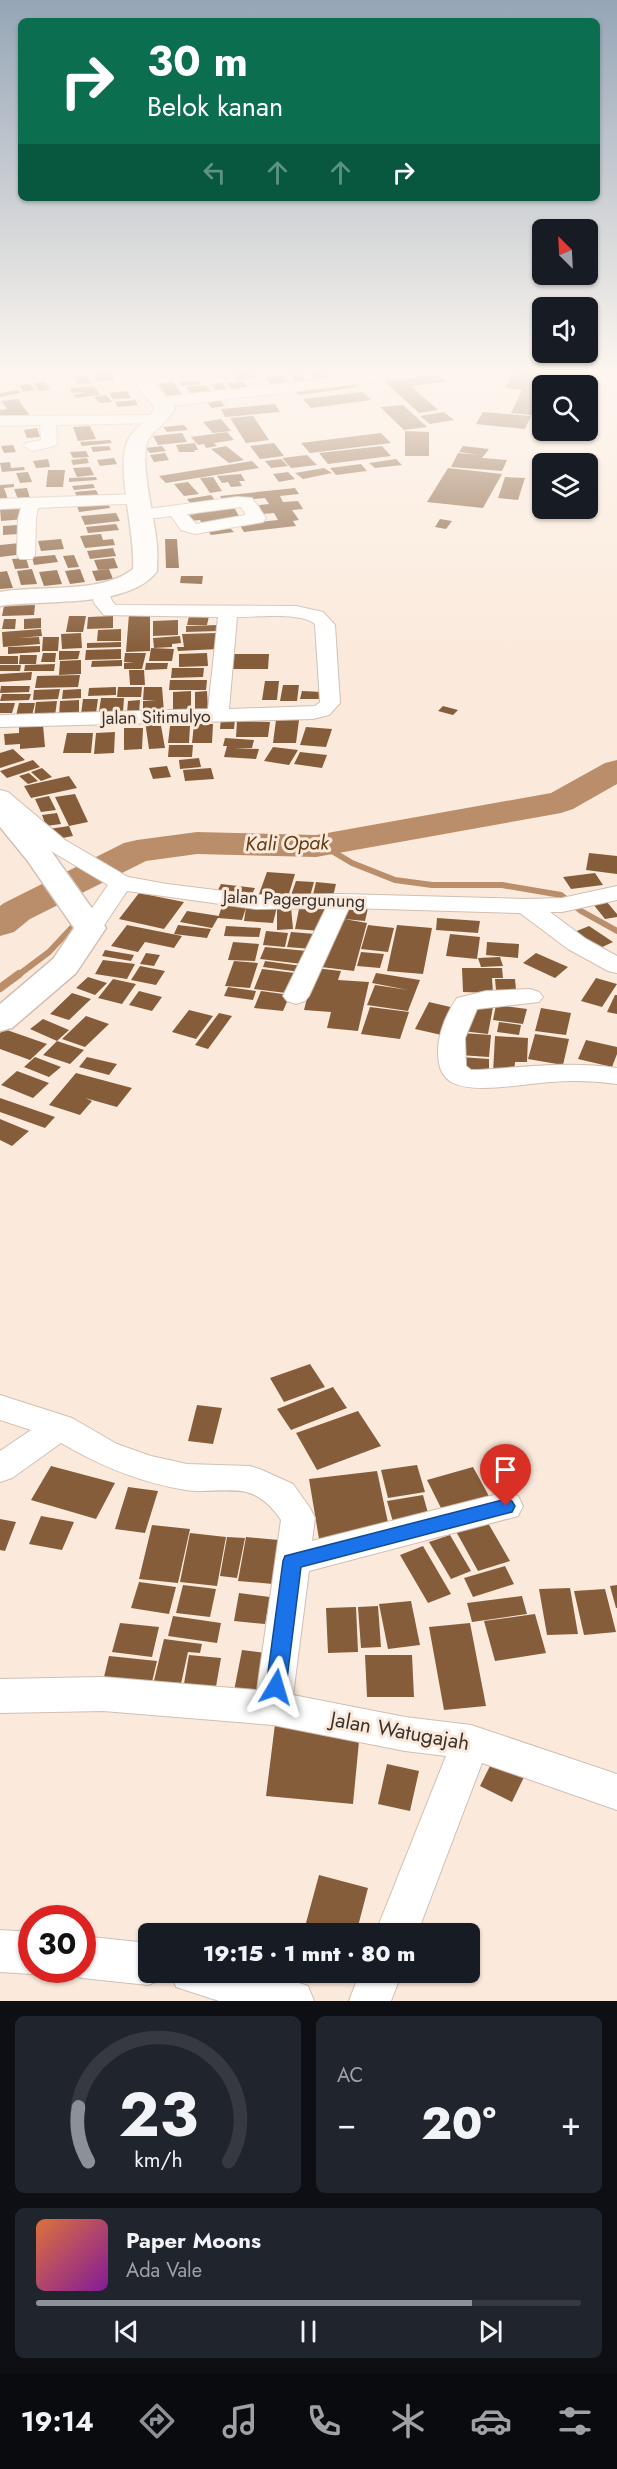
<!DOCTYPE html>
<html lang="id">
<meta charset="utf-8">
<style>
body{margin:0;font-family:Jost,sans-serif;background:#20242c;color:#f1f3f6;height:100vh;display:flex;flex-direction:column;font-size:22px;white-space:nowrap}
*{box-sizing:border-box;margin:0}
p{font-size:20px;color:#9ea1a6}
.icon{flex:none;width:33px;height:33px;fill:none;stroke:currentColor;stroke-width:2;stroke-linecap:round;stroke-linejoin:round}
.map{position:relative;height:2001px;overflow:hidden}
.details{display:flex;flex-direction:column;gap:15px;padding:15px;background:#0d0f14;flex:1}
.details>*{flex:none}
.hud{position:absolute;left:18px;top:18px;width:582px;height:183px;border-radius:9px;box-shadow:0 2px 4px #0004;background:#0b6e4f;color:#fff;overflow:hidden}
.needle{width:39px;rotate:336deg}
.controls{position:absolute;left:532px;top:219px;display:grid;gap:12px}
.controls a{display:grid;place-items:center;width:66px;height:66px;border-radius:9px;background:#171b24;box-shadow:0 2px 4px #0004;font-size:30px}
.speed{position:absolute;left:18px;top:1905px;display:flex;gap:12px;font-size:30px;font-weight:700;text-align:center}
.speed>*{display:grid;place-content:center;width:78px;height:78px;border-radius:50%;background:#171b24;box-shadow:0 2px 4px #0004;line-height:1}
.speed .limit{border:9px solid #d22;background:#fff;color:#111}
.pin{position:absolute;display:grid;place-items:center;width:51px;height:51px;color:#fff;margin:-62px -26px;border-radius:50% 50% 50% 0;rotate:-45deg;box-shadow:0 0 6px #0007}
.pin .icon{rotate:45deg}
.me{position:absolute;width:66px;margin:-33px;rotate:7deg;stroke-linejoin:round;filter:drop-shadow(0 0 4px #0008)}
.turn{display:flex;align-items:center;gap:21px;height:126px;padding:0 30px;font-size:27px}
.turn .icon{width:78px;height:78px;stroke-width:2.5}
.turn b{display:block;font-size:42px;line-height:51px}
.lanes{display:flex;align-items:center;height:57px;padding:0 30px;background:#0003;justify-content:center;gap:30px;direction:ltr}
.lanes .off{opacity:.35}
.big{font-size:45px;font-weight:800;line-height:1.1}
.details .card{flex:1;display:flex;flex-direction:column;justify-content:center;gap:9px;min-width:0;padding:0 21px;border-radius:9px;background:#20242c}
.details .dial{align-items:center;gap:0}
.dial svg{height:156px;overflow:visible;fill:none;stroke:#363941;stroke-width:7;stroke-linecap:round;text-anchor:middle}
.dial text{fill:#f1f3f6;stroke:none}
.song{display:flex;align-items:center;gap:18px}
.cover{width:72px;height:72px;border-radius:9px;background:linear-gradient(135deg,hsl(20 70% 55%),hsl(290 70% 35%))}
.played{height:6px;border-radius:3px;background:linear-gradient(90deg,#8c9099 80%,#363941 80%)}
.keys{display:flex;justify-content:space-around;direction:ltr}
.heat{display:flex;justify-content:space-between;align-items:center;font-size:33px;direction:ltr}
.details .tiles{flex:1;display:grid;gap:15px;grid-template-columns:1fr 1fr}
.card:last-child{grid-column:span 2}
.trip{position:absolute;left:138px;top:1923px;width:342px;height:60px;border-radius:9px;background:#171b24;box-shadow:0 2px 4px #0004;font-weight:800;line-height:60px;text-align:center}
.tabs{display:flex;height:96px;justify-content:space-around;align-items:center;background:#090b0e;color:#9ea1a6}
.tabs .icon{width:42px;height:42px}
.tabs .current{color:#8c9099}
.tabs b{font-size:27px;color:#f1f3f6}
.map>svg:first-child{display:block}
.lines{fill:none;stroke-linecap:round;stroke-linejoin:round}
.stream-far1{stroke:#ba8e6a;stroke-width:6}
.stream{stroke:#ba8e6a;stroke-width:8}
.river{fill:#ba8e6a;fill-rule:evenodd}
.building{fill:#865d3a}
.street-casing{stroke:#d1bfb2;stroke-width:2}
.secondary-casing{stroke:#d1bfb2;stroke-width:3}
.street{fill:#fff;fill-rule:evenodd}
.secondary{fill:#fff;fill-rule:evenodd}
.route{fill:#1a73e8;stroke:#114b97;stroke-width:1.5}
.labels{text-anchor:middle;stroke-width:6;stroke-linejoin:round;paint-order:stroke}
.street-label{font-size:18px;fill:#3a332e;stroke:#fbeadc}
.water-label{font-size:20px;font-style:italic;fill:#663a0f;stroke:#fbeadc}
.near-street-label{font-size:21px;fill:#3a332e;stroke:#fbeadc}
</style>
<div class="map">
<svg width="617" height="2001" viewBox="0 0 617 2001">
<rect width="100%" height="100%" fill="#fbeadc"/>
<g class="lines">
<!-- stream-far1 -->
<path class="stream-far1" d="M322,845L352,863L395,880L432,885H502L561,895L581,911L617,931
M17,976L49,952L78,921"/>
<!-- stream -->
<path class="stream" d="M0,988L19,974"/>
<!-- river -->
<path class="river" d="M617,760V784L573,809L561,813L316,857L197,854L146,861L30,919L14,932L0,936V906L4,903L124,843L137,840L197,832L316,835L551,793L605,763Z"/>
</g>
<!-- building -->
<path class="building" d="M99,372H111L115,380L98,381L93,373Z
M252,372L257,378L236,380L231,374Z
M294,372H300L309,382L297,383L289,373Z
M308,372H325L332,379L316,381Z
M514,372H551L548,381H554L553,386H543V408L540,416L511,413L522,390L505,388Z
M436,374L445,382L411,386L438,410L419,413L383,380Z
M87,375L92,383L77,384L73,377Z
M284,375L291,383L272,385L265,377Z
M198,380L201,384L182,386L179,382Z
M351,381L358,387L299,395L293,389Z
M45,382L50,390L39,391L34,383Z
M173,382L182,394L167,396L159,384Z
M243,382L248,388L232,390L227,383Z
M222,383L227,389L216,391L211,384Z
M30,384L35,390L23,392L19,385Z
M206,385L211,391L191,394L186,387Z
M94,386L100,395L76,398L73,395L87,392L72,393L70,388Z
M18,390L21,393L0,397V393Z
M127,391L131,398L113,399L109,393Z
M363,392L371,400L311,408L303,399Z
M106,395L112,402L100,403L94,397Z
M218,398L225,406L212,408L205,400Z
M18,399L30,416L0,417V410L7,409L1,401Z
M135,400L138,405L118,407L115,402Z
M275,404L280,412L225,417L221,409Z
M403,405L427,427L404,430L380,407Z
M444,412L454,420L430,424L420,416Z
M483,412L531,416L525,429L476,424Z
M253,416L269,440L246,443L230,418Z
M221,419L231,431L213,433L203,422Z
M184,425L188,430L167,432L163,427Z
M90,426L96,439L78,441L73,427Z
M37,428L40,437L27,438L24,430Z
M405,431L429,432V456H405Z
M227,432L234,440L214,443L217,446L206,448L204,444L198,445L191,437Z
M182,433L187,442L158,445L153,436Z
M381,433L391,443L310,453L301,443Z
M110,440L112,443L82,446L80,442Z
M195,443L198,450H194L195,452H179L176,445Z
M274,443L284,456L260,459L250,446Z
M13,445L16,452L4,453L1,446Z
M109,446L111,450L93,452L91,447Z
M162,446L166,451L150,453L146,448Z
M226,446L244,460L229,463L211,449Z
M382,446L391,456L328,464L319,453Z
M463,446L489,449L482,458L507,460L502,471L451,467L458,453L479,455L459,452Z
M86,451L89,457L73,458L70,452Z
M165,453L169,460L154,462L150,455Z
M307,455L317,465L291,468L282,458Z
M87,458L89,463L73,465L71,460Z
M114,458L117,464L100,466L97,460Z
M48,459L50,467L36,468L33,461Z
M281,459L288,466L271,468L265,461Z
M396,459L402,465L375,468L369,463Z
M252,461L259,468L166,483L159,476Z
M10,462L11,468L24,467L25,470L2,472L0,463Z
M361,464L367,471L336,475L330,468Z
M90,467L94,475L77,477L73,468Z
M324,468L332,473L303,479L295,473Z
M448,468L502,474L483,508L427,502Z
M48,470H65L63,487H46Z
M28,472L32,482L20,483L16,473Z
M288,472L295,479L279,482L273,474Z
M241,474L245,481H239L242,486L231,487L228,482L222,483L217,476Z
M96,477L97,480L69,482V478Z
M213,477L222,491L210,493L200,478Z
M505,477L525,478L518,500L498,498Z
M188,482L199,494L184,496L174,484Z
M14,484V487L4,488L9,502H0V485Z
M93,484L95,488L74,490L72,486Z
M27,488L30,498L18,499L14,489Z
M295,488L299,494L280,496L283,502L298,501L303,509L292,510L299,520L293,521L296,526L244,532L239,524L278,520L274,513L263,514L259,505L269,504L265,498L224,502L220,496Z
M96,490L100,498L78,500L75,492Z
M211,495L215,500L191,504L187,499Z
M107,500L110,508L79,512L76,503Z
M232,504L242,521L203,526L200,520L190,521L187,515L197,514L193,508Z
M21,506L25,519L1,521L0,508Z
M116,513L120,521L85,525L81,516Z
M440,519L452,521L446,529L435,527Z
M116,524L119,530L88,533L86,527Z
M17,525L18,534L3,535V526Z
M229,527L234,532L211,535L207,530Z
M101,534L103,540L113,539L115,545L85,548L80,536Z
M61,539L64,549L41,551L38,541Z
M165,539H177L179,568H166Z
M20,543L24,554L0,557V545Z
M113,548L116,556L90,559L87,551Z
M55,555L58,562L34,565L32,557Z
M74,555L79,567L68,568L63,556Z
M26,558L29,568L15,569L12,559Z
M114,558L118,568L98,570L94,560Z
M32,569L37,584L21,585L17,571Z
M80,569L85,582L70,584L65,571Z
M109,569L113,579L96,581L92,571Z
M57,570L62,584L44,586L39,572Z
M7,571L13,588L0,589V572Z
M181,576H203L202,584L180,583Z
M35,605L34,615L2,616L4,606Z
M129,614H150V651L126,652Z
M69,616H86L83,632H66Z
M113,616V628L87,629L88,617Z
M189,616H209L207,625H187Z
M41,618V628L24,629V619Z
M4,619H16L15,629H2Z
M178,620V635L153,636V621Z
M218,625V631L186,632V626Z
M41,629L42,636L18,638L39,637L40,644L3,647L2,632Z
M121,629V641H97L98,630Z
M81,633L82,648L62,649L61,634Z
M217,633L218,649L178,651L177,647H184L182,634Z
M180,636L181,643L172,644V647L154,648L153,638Z
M43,637H59L58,651H42Z
M121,642V647L87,648V643Z
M40,646V652L8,654V647Z
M151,648L174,649L172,661H149Z
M121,649V659L85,660L86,650Z
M59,651H80L78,659L59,660Z
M43,653H56L55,662H41Z
M125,653H146L142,669H124V663H134L124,662Z
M207,653L208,666L179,667V654Z
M229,654H269L268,669H228Z
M20,655H37L36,664H19Z
M0,656H18V664H0Z
M81,660V674L59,675L60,661Z
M122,660V666L91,667L92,661Z
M146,663H168L167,669L145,670Z
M55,664L54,671H24L25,665Z
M0,665H21L20,671H0Z
M172,668H204L203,677L171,678Z
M129,670H144L145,685H130Z
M32,672L31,680L0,682V674Z
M80,675L78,687L35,688L37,676Z
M170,680H207L206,690H169Z
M265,681H279L277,700H262Z
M283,685H299L297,701H280Z
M1,686H30L29,692L0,693Z
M116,687V695L88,696L89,688Z
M118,687H142L141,697H117Z
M144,687H162L164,712L143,713V701L156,700H143Z
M60,689L58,699L33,700L34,690Z
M81,689V698L62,699L63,690Z
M191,691V709H173V692Z
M207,691L208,709H195V692Z
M302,691L322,692L320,699H300Z
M2,694H31L29,700L0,701Z
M101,698H124L123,712H99Z
M83,699H98L96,713L81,714Z
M79,700V716L59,717L60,701Z
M140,700L139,713H127L128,701Z
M57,701L55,716L34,717L36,702Z
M0,703H15L12,713H0Z
M19,703H35L32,716H16Z
M443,706L458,710L453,715L438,711Z
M221,718L235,719L234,729H220Z
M160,720L165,748L149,749L145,721Z
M276,720H299L296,743H273Z
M237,721L270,722L268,737H236Z
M194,724H213L212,743H192Z
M43,725L45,747L20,749V744L5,745L4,734L19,733V727Z
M170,726H190L189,743H168Z
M306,727L332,729L326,747L300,745Z
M124,728H143L142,749L124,750Z
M115,732L114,753L94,754L96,733Z
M67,733H93L91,753H63Z
M225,738L254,740L252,748H234L259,749L256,759L224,757L227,746H223Z
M169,745H193L192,757H168Z
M273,747L298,750L289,765L264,761Z
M13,749L25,760L0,768V753Z
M300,752L327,755L322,768L294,764Z
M199,758L201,767L180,769L179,760Z
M33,760L40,767L7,778L0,771Z
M167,766L171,777L153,779L149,768Z
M42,768L52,777L41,781L31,772Z
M211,768L214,779L185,781L183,770Z
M29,773L38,781L28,784L19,776Z
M69,776L77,788L31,798L24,786Z
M75,794L88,822L69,826L55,797Z
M49,796L56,810L41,812L35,799Z
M57,813L61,824L46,826L42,815Z
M69,826L73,836L52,840L49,829Z
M589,853L617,856V874L586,870Z
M267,872L295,874L288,897L259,894Z
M595,873L603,885L571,889L563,877Z
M296,881L314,882L309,900L290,898Z
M316,882L336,884L333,896L313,895Z
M221,884L255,888L251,896L217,892Z
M139,893L184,902L164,929L119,919Z
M606,901L617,914V917L605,919L593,904Z
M223,903L291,907L293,929L277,930V907L273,923L244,921L246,908L242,920L218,918Z
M300,904L326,906L321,931L295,929Z
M343,906L368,908L365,921L344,919L367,923L354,971L321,967Z
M187,911L219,916L212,928L180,922Z
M437,918L480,921L478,933L436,930Z
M127,925L182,936L174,948L145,942L138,952L111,946Z
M178,925L211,929L207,938L174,934Z
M368,925L394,928L388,952L361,949Z
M397,925L432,928L423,974L387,971Z
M226,926L261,928L259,937L224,936Z
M589,926L613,942L596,950L572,933Z
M266,931L288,933L285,947L263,945Z
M291,932L315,934L312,949L287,947Z
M450,934L480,937L477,959L446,956Z
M233,942L259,944L255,961L228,960Z
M487,942L519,944L518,958L486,955Z
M265,947L307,951L302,964L260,959Z
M105,950L134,955L131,961L102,956Z
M361,952L384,954L380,968L357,966Z
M146,953L160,955L154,966L140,964Z
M536,953L568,967L555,978L523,963Z
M500,957L503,966L481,967L478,958Z
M103,960L135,964L127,979L95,974Z
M234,961L258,963L250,988L225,986Z
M265,961L302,966L300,972L263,967Z
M140,966L165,971L156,985L131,980Z
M315,968L341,971L338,980L369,982L358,1031L327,1028L331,1012L304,1010Z
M462,968H502L503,978H492L493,993L463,992Z
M262,969L303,974L294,994L254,989Z
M376,973L420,980L408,1011L367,1005L375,985L408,990L372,983Z
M88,977L107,983L95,995L76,988Z
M596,978L617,984L602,1007L581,1001Z
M113,979L136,984L122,1004L98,998Z
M495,979H515L516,990H496Z
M228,987L256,991L253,1000L224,996Z
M139,991L162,997L152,1011L129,1005Z
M261,991L290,995L283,1011L254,1008Z
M72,993L91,999L69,1020L50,1014Z
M615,995H617V1014L607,1012Z
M429,1002L459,1009L446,1036L415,1029Z
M468,1004L493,1007L488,1034L462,1031Z
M496,1005L527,1009L523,1024L493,1020Z
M370,1007L409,1012L400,1039L361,1034Z
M541,1008L571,1013L566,1035L535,1031Z
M189,1010L213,1016L196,1039L172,1032Z
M219,1013L232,1016L208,1049L195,1045Z
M86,1016L109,1024L85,1047L62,1039Z
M43,1019L69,1030L57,1041L30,1029Z
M499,1022L521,1025L519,1035L497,1032Z
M4,1029L47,1044L30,1060L0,1049V1033Z
M462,1033L491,1035L489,1057L459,1055Z
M535,1034L569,1039L563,1065L528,1059Z
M495,1036L528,1038L527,1062H515L514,1074L493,1073Z
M586,1040L617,1047V1054L612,1067L578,1059Z
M57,1041L84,1050L70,1064L43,1055Z
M35,1057L61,1067L49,1077L24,1067Z
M87,1057L117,1064L109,1075L79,1067Z
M461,1057L489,1059V1075L460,1073Z
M17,1071L49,1083L33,1098L1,1085Z
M76,1073L132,1088L117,1107L85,1098L92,1101L80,1115L49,1105Z
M0,1098L55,1117L45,1128L0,1112Z
M0,1119L29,1131L12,1146L0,1140Z
M310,1364L325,1387L284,1402L270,1378Z
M333,1387L347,1408L291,1430L277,1409Z
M197,1405L222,1408L213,1444L188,1441Z
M358,1411L381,1446L317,1470L296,1433Z
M417,1465L425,1492L388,1498L381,1470Z
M51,1466L115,1483L96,1519L31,1500Z
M473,1467L490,1498L443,1512L427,1480Z
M377,1471L390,1532L319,1539L309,1479Z
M128,1487L158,1491L145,1533L115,1529Z
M423,1495L431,1524L395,1529L387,1501Z
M41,1516L74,1522L62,1550L29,1544Z
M484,1516L510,1561L478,1571L453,1526Z
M0,1519L16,1522L5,1551L0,1550Z
M152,1525L190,1529L178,1583L139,1579Z
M190,1533L226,1537L217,1586L180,1582Z
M450,1535L471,1571L451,1579L429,1542Z
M227,1537L245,1538L237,1578L220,1576Z
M246,1537L279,1540L273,1584L238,1581Z
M423,1546L451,1594L428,1603L400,1555Z
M505,1566L514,1584L473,1597L464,1578Z
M139,1582L176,1587L169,1614L131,1608Z
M183,1585L216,1589L210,1617L176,1613Z
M617,1585V1608H616L610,1586Z
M570,1588L578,1634L547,1635L539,1589Z
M605,1589L616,1632L584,1635L574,1591Z
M239,1593L270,1597L265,1624L234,1621Z
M522,1596L527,1614L472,1622L467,1603Z
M411,1601L420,1645L388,1649L379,1604Z
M378,1606L381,1647L361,1648L358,1607Z
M356,1607L358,1652L328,1653L326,1608Z
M535,1614L546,1653L495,1661L484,1621Z
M173,1616L221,1623L217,1643L168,1636Z
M120,1623L159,1627L152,1657L112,1652Z
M470,1623L486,1706L444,1710L429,1627Z
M164,1639L202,1644L200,1653L188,1652L179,1693L152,1689Z
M242,1650L274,1654L265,1700L233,1696Z
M189,1655L221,1658L214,1698L182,1695Z
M365,1655H412L414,1697H367Z
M109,1656L157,1661L152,1682L104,1677Z
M275,1724L360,1731L353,1804L266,1796Z
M492,1762L524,1777L512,1802L480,1786Z
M387,1764L419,1771L410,1811L378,1804Z
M319,1875L368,1888L356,1934H303Z"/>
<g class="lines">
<!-- street casing -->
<g class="street-casing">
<path id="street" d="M383,372H430L423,376L163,407L155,402L163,397Z
M158,415L166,420L163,423L56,425L57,443L55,446L32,451L24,446L26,443L41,440L40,425L0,426V416Z
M137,494L143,495L145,499L143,503L38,508L36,519L35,555L32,559H20L17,555L18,519L21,508L0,509V499Z
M237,497L252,498L266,518L263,522L195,534L181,530L171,516L141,520L135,519L132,515L135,511L141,510ZM241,507L246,515L196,524L187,514Z
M100,584L107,586L112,601L116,605L296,606L323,612L335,625L340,703L329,715L313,719L0,727V715L208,709L218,617L104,615L94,603L91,590L93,586ZM237,617C256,617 301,612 315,624L320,702L315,706L229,709Z
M0,790L8,792L65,840L128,877L167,884L256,895L341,894L526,899L562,898L617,886V900L562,912H550L586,939L617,956V973L608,971L568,949L520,913L349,908L309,996L305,1001L296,1004L287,1001L283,996L326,908L256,909L127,891L99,933L90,935L81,933L78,928L108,885L49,850L0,808Z
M530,989L539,992L543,997L539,1002L477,1009L465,1038L466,1066L471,1070H478C524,1067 571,1061 617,1068V1084C596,1081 574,1080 552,1082C526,1083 474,1095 451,1082C439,1074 438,1062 438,1049C439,1032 447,1012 457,998L486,991Z
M0,1395L72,1418L117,1444L151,1456L187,1464L250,1466L262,1470L293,1484L310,1508L315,1518L312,1541L506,1492L518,1496L523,1506L518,1516L309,1571L293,1695L405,1717L471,1725L617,1774V1810L482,1763L417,1934H375L446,1756L405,1751L273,1725L103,1711L0,1713V1679L103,1677L257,1690L281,1520C272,1507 262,1496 246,1492C227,1488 205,1493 186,1490C141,1483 100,1466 61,1443L12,1478L0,1482V1451L31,1430L0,1420Z
M0,1930L32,1932V1970H42L32,1974L0,1972Z
M82,1936L148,1943V1972H165L163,1979L148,1985L82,1978L67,1972L66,1970H82Z
M170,1972H267L308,1986L314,2001H219L176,1987Z
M360,1972H402L391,2001H349Z"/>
</g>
<!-- secondary casing -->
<g class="secondary-casing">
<path id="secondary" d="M127,372H146L175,408C169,422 155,428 148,440C139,460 154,515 156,538C158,549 157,560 157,571C130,609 42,599 0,606V592C39,585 103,594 133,569C136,535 115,466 128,440C134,427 149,421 155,408Z
M0,799L10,802L49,848L106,928L76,973L12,1028L0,1031V1004L53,959L74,928L27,860L0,827Z"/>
</g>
<!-- street -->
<use href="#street" class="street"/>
<!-- secondary -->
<use href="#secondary" class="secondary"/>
</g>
<!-- sky -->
<linearGradient id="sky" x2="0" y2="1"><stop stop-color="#95a5b6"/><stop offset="0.57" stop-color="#fdf6ef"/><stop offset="1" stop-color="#fdf6ef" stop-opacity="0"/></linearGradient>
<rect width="617" height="652" fill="url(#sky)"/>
<!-- route -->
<path class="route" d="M506,1499L512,1501L515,1506L512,1512L301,1567L286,1687L283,1693L276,1696L269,1693L266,1687L283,1561L285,1556Z"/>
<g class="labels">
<!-- street labels -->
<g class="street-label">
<text transform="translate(156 717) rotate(-1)" y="6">Jalan Sitimulyo</text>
<text transform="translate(294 899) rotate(2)" y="6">Jalan Pagergunung</text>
</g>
<!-- water labels -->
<g class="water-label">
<text transform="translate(287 843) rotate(-1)" y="7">Kali Opak</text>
</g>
<!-- near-street labels -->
<g class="near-street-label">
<text transform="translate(400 1731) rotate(10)" y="7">Jalan Watugajah</text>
</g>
</g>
</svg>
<div class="controls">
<a><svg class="needle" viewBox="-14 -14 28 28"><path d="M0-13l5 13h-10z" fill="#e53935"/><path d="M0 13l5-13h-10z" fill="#9ea1a6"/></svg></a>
<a><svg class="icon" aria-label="sound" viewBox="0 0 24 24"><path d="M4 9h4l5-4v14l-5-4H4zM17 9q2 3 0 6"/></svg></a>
<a><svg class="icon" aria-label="search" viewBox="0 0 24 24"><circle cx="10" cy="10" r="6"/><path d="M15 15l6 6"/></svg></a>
<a><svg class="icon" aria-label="layers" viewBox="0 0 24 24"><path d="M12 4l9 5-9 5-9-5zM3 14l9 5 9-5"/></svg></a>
</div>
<div class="speed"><div class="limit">30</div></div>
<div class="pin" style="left:506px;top:1506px;background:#d93025"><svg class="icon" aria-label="arrive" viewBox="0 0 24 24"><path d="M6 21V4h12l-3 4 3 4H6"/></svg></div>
<svg class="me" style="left:276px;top:1687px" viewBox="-20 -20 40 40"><path d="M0-17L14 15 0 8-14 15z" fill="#1a73e8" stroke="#fff" stroke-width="4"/></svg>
<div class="trip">19:15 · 1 mnt · 80 m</div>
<div class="hud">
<div class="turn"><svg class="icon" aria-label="right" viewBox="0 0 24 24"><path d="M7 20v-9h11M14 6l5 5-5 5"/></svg><div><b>30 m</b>Belok kanan</div></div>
<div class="lanes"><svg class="icon off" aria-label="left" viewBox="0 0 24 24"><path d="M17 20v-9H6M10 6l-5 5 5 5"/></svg><svg class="icon off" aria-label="ahead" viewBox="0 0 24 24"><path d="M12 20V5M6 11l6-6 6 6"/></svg><svg class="icon off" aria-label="ahead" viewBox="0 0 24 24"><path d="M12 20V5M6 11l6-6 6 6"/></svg><svg class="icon" aria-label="right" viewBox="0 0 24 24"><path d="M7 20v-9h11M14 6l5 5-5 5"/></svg></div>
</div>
</div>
<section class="details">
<div class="tiles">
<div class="card dial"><svg viewBox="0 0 100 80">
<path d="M14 69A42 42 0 1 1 86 69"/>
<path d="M14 69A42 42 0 0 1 9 41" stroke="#8c9099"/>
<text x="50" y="56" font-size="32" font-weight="700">23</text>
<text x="50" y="72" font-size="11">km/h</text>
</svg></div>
<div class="card"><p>AC</p>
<div class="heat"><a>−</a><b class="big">20°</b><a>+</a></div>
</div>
<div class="card">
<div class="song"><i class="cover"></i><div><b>Paper Moons</b><p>Ada Vale</p></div></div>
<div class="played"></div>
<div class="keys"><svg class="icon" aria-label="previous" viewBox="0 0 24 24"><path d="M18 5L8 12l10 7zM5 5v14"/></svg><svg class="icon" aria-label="pause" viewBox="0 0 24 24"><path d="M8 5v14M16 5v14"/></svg><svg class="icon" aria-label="next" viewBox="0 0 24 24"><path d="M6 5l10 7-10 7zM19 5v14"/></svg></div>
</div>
</div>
</section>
<nav class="tabs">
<b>19:14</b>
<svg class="icon current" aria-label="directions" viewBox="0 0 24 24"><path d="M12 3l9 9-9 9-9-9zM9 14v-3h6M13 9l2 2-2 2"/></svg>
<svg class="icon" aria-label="music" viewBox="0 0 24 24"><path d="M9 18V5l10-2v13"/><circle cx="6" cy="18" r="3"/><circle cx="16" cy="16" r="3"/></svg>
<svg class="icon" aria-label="phone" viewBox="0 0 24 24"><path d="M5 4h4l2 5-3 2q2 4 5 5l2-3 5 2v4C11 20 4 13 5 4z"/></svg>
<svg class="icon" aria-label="climate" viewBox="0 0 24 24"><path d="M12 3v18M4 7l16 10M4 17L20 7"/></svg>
<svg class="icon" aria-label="car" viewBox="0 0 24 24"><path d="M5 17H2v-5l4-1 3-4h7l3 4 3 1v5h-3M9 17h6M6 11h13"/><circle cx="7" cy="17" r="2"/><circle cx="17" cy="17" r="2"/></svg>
<svg class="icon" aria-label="filters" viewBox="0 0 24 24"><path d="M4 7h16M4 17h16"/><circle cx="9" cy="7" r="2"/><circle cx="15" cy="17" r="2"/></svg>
</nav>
